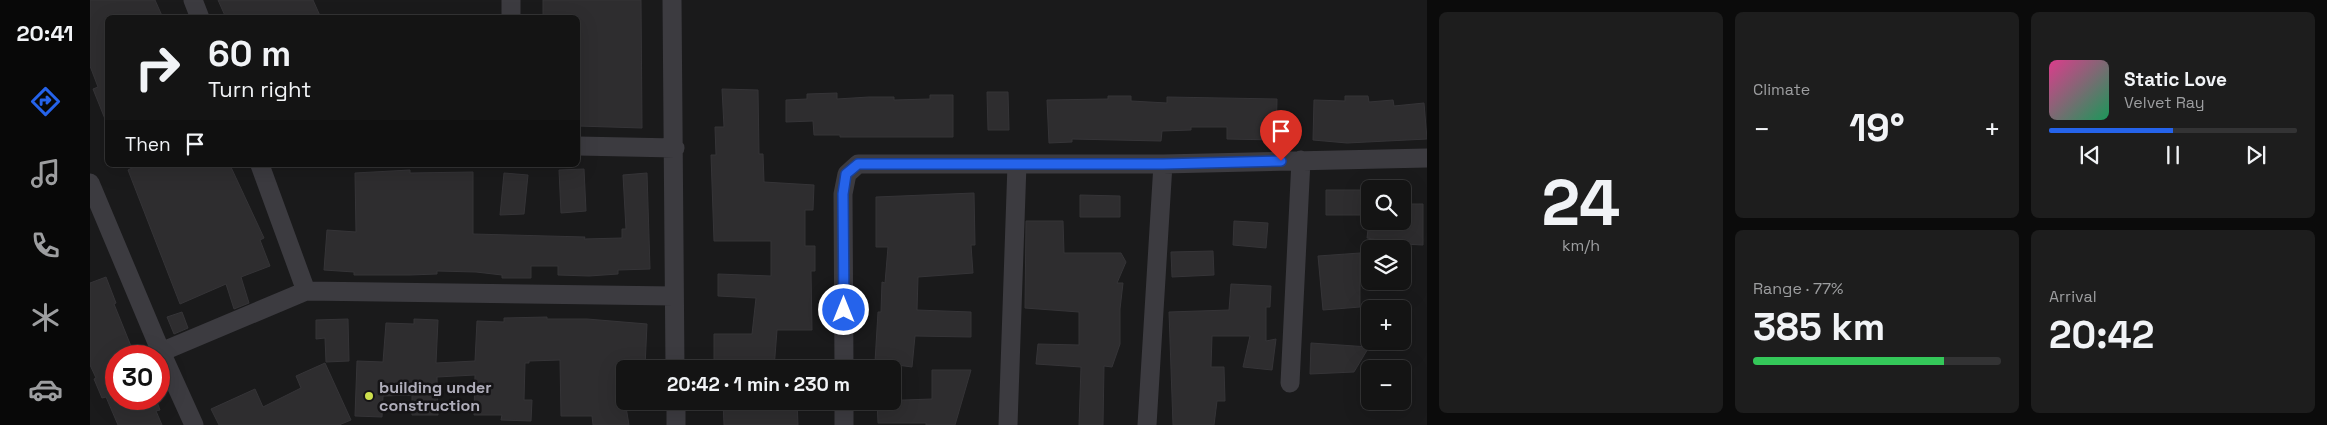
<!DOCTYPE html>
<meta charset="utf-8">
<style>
body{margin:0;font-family:"Space Grotesk",sans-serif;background:#1d1d1d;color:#f1f3f6;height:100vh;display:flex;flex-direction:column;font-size:19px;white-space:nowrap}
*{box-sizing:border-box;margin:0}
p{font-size:16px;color:#9d9ea0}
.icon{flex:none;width:28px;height:28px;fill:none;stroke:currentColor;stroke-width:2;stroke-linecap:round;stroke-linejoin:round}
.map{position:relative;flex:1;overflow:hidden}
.sheet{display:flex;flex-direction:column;gap:12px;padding:12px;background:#0b0b0b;width:900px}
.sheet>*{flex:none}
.top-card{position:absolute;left:15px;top:15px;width:475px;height:152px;border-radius:8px;box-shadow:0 5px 20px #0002,0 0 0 1px #333334;background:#141414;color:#f1f3f6;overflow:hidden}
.buttons{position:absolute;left:1271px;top:180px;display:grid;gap:10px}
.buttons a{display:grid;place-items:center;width:50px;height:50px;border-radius:8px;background:#141414;box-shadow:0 5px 20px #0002,0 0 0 1px #333334;font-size:25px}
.speed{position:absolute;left:15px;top:345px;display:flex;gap:10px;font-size:25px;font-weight:700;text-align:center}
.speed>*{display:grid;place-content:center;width:65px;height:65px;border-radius:50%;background:#141414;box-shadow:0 5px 20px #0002,0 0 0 1px #333334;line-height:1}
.speed .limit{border:8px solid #d22;background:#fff;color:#111}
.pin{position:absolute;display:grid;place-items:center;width:42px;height:42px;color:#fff;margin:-51px -21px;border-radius:50% 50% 50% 0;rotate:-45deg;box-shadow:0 0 5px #0007}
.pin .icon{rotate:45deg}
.me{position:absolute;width:55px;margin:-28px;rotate:0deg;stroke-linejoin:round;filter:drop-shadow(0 0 4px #0008)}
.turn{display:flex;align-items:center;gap:18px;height:105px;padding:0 20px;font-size:22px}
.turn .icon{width:65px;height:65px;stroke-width:2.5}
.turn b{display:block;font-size:35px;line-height:42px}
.then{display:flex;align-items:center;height:48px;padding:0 20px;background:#0003;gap:10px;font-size:19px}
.big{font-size:38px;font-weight:700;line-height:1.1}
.sheet .widget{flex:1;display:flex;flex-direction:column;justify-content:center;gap:8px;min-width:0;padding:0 18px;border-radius:8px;background:#1d1d1d}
.sheet .dial{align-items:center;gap:0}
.dial b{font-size:65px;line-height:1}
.song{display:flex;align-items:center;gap:15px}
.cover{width:60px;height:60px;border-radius:8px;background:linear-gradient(135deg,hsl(330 70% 55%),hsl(150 70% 35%))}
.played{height:5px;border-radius:2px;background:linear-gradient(90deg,#2563eb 50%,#333334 50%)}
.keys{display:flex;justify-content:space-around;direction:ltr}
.heat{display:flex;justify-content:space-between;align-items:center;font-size:28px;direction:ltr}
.charge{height:8px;border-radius:4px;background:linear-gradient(90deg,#34c759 77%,#333334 0)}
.sheet .tiles{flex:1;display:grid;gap:12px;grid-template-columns:repeat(3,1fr)}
.widget:first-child{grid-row:span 2}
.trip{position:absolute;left:526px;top:360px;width:285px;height:50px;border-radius:8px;background:#141414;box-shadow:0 5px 20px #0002,0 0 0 1px #333334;font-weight:700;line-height:50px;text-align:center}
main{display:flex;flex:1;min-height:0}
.tabs{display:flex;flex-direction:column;width:90px;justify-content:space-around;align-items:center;background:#080808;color:#9d9ea0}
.tabs .icon{width:35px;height:35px}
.tabs .active{color:#2563eb}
.tabs b{font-size:22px;color:#f1f3f6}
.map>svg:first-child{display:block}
.building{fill:#2e2d2f;stroke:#353437}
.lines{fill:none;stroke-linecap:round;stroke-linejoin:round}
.minor{stroke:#3c3b40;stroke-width:19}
.route-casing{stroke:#184099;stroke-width:12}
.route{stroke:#2563eb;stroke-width:9}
.poi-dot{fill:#cddf4d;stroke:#151416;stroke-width:2}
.labels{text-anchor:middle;stroke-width:5;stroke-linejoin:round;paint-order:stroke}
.poi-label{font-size:16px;font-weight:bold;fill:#afadba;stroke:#151416;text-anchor:start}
</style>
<main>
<nav class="tabs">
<b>20:41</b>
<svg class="icon active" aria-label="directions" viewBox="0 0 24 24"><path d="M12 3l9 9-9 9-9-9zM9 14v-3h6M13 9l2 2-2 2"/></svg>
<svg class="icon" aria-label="music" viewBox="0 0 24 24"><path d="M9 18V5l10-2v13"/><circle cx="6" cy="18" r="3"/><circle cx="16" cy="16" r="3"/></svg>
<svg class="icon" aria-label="phone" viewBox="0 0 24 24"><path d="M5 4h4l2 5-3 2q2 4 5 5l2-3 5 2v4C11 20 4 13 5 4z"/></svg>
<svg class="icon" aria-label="climate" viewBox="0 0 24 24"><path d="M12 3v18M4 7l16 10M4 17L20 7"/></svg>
<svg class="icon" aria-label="car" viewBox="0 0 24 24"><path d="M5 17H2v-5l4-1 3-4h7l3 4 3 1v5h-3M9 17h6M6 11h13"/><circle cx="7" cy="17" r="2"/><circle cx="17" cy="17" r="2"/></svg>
</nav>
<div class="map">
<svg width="1337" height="425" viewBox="0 0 1337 425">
<rect width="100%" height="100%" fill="#1a1a1b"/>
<!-- building -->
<path class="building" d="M0,0H65L73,18H18L17,124L3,89L8,87L0,66Z
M128,0H223L231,18H136Z
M453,0H551L552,128L488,126V18H453Z
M632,89L668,90L669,154H673L674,182L724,185L723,210H715V246H725V271H721L722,330H687L684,369H635V360H624V334H662L666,298L628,296V274L681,276V241H624L621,155H626L625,127H634Z
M897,92H918L919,130H898Z
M747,93V99L779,97H804V100L840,99V95H863V137H750V135H724L723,121L696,122V100L717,99V94Z
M1018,96H1041V101L1077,103V97L1187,99L1186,140L1137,139V127H1101V130L1072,131L1071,141L982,139V142L959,143L957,100L1018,99Z
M1255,96H1278L1279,102L1303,100L1304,106L1334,103L1337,139L1257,143L1223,140L1224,100L1255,101Z
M48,165H140L174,238L170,240L180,266L151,277L159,303L144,309L136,284L90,304L38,170Z
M494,169L496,211L471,213L469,170Z
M320,170V173L383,172V234L495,237L494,239L532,238V229H536L533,175L557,173L560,269L528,270V274L499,276L468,275V266H441V278H412V275L386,272L347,271V274L320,275H264V272L234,270L237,230L266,232L265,173Z
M414,173L438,175L434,214L410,215Z
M1236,190H1280V215H1236Z
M884,193L885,245H881L883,273L828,277L827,310L881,312V337L825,336L822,367L785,362L788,312H791L792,282L795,283L798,247H786V197Z
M990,195L1030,196V217H990Z
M1313,204H1333V245L1312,244L1277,238L1279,221H1312Z
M936,221H973L974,253H1031L1036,262L1027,283H1033L1030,309V344L1022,367L1014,366L1013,425H989L991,367L946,364L948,344L989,345V312L935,308Z
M1144,221L1178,223L1176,248L1143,245Z
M1123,251L1124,275L1082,277L1081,252Z
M1270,253V307L1233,310L1228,256Z
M16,277L26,303L24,304L45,356H26V399H66L70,410L66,411L72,425H28L16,397L12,398L4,379L6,378L0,365V283Z
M1141,284L1181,286L1180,307H1176V341L1186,339L1182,370L1153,367L1160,336H1122L1121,367H1134L1135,401H1127L1124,425H1083L1079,312L1139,310Z
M92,312L98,328L84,334L77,317Z
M457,317V319H497L557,324L555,367L535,366V401L539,425H503L502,416H471L470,360L439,361V363H435L434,400H442L441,421L411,420L412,415H384L385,375L347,377L348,415H322V395L293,396L292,417L265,416L267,361L293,362L296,323L324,324V319L348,320L346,363L385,361L387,321L414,322V318Z
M258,319L259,361L236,362L235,338L226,339V320Z
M1221,343L1279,347L1264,372L1220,374Z
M235,363L261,420L249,425H129L121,409L165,389L173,407L211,388L206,376Z
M842,370H881L865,425H836V423H788L787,401L842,399Z
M633,401H707L708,425H634Z"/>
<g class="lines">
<!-- minor -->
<path class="minor" d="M103,0L110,18
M421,0V18
M582,0L585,369
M488,146L585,148
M170,165L216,291
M0,183L71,352
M754,369L753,194L757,174L768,164H1073L1337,158
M1200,383L1211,160
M586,401V425
M754,401V425
M104,425L71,352L216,291L584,296
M918,425L927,164
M1057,425L1073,164"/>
</g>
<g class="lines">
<!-- route casing -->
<g class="route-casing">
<path id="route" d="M754,310L753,194L756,174L768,164H1073L1191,161"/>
</g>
<!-- route -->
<use href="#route" class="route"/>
</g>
<!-- markers -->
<circle class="poi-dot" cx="279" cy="396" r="5"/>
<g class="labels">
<!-- poi labels -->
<g class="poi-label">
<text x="289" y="393">building under<tspan x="289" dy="18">construction</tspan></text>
</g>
</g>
</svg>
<div class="buttons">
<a><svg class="icon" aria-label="search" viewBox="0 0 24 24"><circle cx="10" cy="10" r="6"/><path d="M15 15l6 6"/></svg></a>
<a><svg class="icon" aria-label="layers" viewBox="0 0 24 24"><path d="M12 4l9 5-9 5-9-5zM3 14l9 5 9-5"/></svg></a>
<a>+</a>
<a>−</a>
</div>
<div class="speed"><div class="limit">30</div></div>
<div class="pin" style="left:1191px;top:161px;background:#d93025"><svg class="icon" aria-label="arrive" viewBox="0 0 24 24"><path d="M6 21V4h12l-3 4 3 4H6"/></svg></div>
<svg class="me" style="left:754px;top:310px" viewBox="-20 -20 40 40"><circle r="17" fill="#2563eb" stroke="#fff" stroke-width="3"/><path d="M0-11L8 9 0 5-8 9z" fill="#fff"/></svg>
<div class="trip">20:42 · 1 min · 230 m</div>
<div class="top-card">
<div class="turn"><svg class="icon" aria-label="right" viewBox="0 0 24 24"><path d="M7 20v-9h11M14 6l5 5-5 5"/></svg><div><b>60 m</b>Turn right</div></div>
<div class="then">Then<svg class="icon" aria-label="arrive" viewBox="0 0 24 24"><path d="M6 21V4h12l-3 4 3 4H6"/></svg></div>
</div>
</div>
<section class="sheet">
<div class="tiles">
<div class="widget dial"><b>24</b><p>km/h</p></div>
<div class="widget"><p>Climate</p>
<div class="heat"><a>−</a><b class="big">19°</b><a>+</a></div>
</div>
<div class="widget">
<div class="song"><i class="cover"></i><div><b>Static Love</b><p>Velvet Ray</p></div></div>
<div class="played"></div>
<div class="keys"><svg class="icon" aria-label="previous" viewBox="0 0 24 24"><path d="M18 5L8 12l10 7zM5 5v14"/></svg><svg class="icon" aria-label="pause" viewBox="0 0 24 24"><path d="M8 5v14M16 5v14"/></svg><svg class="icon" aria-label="next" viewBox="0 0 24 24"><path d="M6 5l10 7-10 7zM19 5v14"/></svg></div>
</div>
<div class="widget"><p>Range · 77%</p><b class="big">385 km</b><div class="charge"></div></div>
<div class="widget"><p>Arrival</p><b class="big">20:42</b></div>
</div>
</section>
</main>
